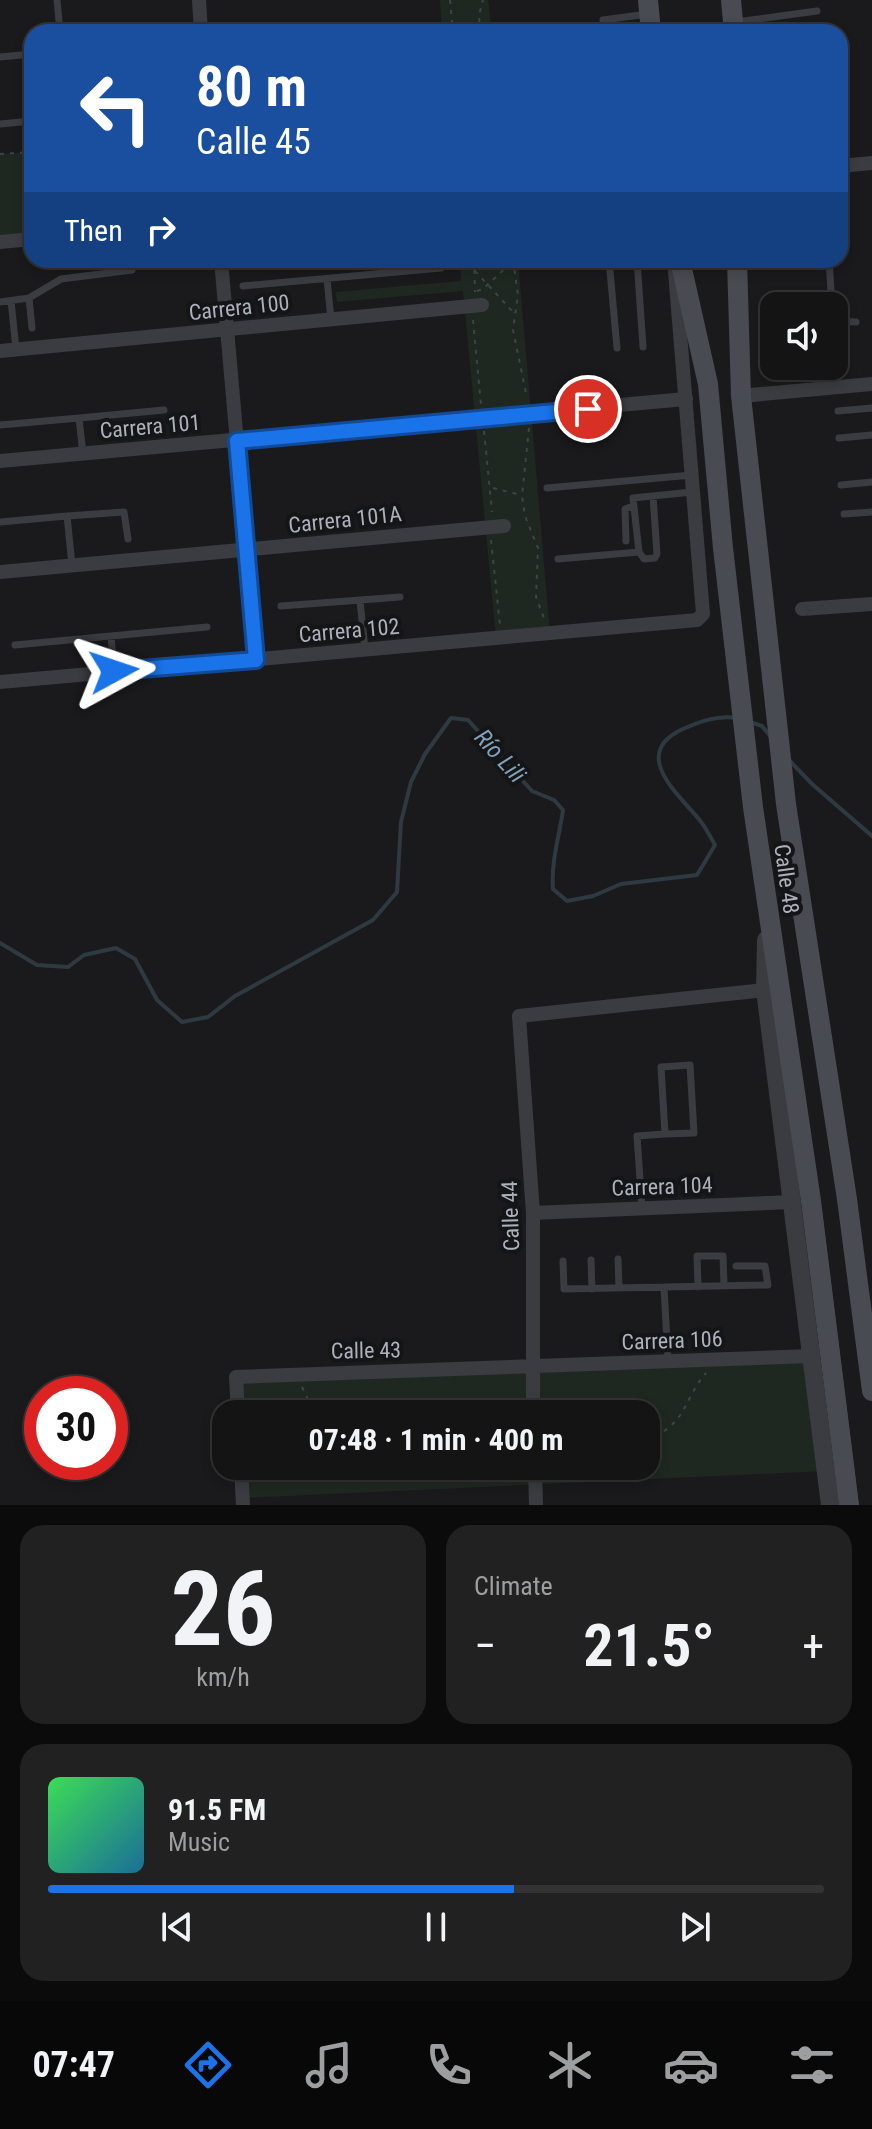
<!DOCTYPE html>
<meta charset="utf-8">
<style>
body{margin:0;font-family:"Roboto Condensed",sans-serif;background:#212122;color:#f1f3f6;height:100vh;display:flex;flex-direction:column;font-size:30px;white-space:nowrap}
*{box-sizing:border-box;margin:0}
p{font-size:26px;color:#9d9ea0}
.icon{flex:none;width:44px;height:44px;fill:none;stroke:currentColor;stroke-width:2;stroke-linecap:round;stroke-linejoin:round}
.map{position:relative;height:1505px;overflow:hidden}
.details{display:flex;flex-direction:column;gap:20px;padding:20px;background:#0b0b0c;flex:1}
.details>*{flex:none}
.top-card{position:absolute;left:24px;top:24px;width:824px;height:244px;border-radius:24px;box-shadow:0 4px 12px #0003,0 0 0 2px #333334;background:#1a4fa0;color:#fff;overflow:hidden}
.controls{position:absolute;left:760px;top:292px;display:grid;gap:16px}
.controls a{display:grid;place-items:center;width:88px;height:88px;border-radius:16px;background:#141415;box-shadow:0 4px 12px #0003,0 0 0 2px #333334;font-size:40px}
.speed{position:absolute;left:24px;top:1376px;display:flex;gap:16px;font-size:40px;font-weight:700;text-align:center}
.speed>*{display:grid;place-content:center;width:104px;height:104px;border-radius:50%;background:#141415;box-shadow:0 4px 12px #0003,0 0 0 2px #333334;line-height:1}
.speed .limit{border:12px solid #d22;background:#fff;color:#111}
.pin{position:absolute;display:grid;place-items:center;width:68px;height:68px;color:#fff;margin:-34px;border:4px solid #fff;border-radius:50%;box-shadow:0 2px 8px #0007}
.me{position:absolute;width:88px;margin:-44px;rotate:85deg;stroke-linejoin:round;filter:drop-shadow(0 0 6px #0008)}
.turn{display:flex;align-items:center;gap:28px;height:168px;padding:0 40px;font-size:36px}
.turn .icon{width:104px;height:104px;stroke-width:2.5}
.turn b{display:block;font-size:56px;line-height:68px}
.then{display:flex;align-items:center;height:76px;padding:0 40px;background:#0003;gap:16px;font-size:30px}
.big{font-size:60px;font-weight:700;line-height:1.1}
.details .card{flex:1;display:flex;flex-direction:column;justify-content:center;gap:12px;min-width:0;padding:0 28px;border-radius:24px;background:#212122}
.details .dial{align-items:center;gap:0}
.dial b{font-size:104px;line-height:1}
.song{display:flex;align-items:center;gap:24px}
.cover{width:96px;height:96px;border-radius:12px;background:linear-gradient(135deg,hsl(130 70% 55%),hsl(200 70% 35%))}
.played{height:8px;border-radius:4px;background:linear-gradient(90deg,#1a73e8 60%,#333334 60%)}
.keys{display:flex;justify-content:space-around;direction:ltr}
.heat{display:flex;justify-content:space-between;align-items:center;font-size:44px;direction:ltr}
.details .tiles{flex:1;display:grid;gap:20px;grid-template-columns:1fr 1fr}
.card:last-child{grid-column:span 2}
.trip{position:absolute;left:212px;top:1400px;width:448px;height:80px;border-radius:24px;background:#141415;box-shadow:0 4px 12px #0003,0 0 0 2px #333334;font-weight:700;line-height:80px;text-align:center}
.tab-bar{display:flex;height:128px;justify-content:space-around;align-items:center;background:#080808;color:#9d9ea0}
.tab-bar .icon{width:56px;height:56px}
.tab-bar .on{color:#1a73e8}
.tab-bar b{font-size:36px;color:#f1f3f6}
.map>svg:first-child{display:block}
.green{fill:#1f2820}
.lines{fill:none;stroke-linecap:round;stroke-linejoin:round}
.stream{stroke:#2e3a41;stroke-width:4}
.path{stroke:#404348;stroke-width:2;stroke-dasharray:4 6;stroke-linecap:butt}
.service{stroke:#3a3c41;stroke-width:7}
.minor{stroke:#3a3c41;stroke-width:14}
.tertiary{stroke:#3a3c41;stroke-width:18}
.secondary{stroke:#484b51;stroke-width:20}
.route-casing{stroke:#114b97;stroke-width:20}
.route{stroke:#1a73e8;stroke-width:14}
.labels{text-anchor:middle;stroke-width:8;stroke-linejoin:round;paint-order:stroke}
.street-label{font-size:22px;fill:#acb1bc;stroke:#141517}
.water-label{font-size:24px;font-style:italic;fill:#82a1b8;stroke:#141517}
</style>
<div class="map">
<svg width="872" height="1505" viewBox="0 0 872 1505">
<rect width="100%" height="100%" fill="#1a1a1c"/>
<!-- green -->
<path class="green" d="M440,0H488L492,32H442Z
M32,152V239L0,242V154Z
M460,260H518L550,634L496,638L463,291L337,302L336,292L461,281Z
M812,1356L826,1471L243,1498L241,1466H646V1414H238L236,1377Z"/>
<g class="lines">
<!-- stream -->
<path class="stream" d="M750,722L762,726L771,737
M789,760L812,784L872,836
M0,943L37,965L68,967L84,955L116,948L135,959L157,1000L182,1022L208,1017L235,996L373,920L397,892L401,822L411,782L425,754L451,718L468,720L532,791L554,800L563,810C559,838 551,861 553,889L567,901L593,896L621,884L697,875L715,845C710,836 705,826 698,818C677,793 630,753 683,729C701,721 718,715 738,718"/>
<!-- path -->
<path class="path" d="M450,0L453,32
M480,32L479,15L483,0
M0,154L32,152
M474,260L475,292
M513,260L518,295L513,330L527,398
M475,271L514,313
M477,291L483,289L512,262
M473,320L481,405
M529,428L522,496L525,516L538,548L536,597L545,621
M484,431L492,512
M493,488L521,495
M491,540L500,625
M302,1387L315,1414
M646,1440C688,1424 682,1401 706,1373
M367,1466L392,1470L429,1466"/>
<!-- service -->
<path class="service" d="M57,0L60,32
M603,20L648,14
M736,22L817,11
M0,57L32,54
M0,124L32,121
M609,260L617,348
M637,260L643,347
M829,260L832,306
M327,279L331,320
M243,286L441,268
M29,298L32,328
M11,301L16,349
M0,302L29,298L61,279L132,270
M834,316L838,321L856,322
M838,411L872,408
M0,425L79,418
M839,438L872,435
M83,454L79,418L164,410
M841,485L872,482
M547,488L692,475
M844,514L872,512
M0,522L67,516
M626,541L625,509L633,506
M639,552L633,498L692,492
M558,559L639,552L644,559L655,558L657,554L653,496
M72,565L67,516L124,512L128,539
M360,601L365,650
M281,606L400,597
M111,636L114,671
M15,645L207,627
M690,1065L694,1133L665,1134L661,1067Z
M642,1208L637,1136L665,1134
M618,1259L619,1288
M591,1260L592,1289
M563,1261L564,1289L768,1285L765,1266H736
M664,1287L668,1360
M698,1287L697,1256H723L724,1286"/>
<!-- minor -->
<path class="minor" d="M199,0L201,32
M840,166L872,163
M0,242L32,239
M221,260L256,660
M0,351L482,305
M741,396L872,384
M0,461L686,399
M0,572L504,526
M802,609L872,604
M0,682L697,620L703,614L675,272
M533,1213L793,1202
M238,1414L236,1377L812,1356
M533,1414V1213L519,1016L765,990
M241,1466L243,1505
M535,1466L536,1505"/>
<!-- tertiary -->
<path class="tertiary" d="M766,940L765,990L830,1505"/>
<!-- secondary -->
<path class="secondary" d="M648,0L651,32
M731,0L734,32
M680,260L708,384L723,548L753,807L811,1201L849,1505
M737,260L741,396L786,804L847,1199L872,1391"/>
</g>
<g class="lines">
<!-- route casing -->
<g class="route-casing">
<path id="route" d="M114,671L256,660L237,441L588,409"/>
</g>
<!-- route -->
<use href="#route" class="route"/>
</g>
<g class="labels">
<!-- street labels -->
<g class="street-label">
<text transform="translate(239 307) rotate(-6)" y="8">Carrera 100</text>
<text transform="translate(150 426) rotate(-5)" y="8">Carrera 101</text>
<text transform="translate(345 519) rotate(-6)" y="8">Carrera 101A</text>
<text transform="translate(349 630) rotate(-5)" y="8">Carrera 102</text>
<text transform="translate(787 879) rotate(82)" y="8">Calle 48</text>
<text transform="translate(662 1186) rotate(-2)" y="8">Carrera 104</text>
<text transform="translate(510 1216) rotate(-92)" y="8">Calle 44</text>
<text transform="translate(672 1340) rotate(-2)" y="8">Carrera 106</text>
<text transform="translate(366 1350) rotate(-1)" y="8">Calle 43</text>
</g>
<!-- water labels -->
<g class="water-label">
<text transform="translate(500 756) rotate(48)" y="8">Río Lili</text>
</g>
</g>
</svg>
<div class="controls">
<a><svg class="icon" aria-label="sound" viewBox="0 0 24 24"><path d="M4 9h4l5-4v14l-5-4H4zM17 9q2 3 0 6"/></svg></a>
</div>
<div class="speed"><div class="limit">30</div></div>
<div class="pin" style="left:588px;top:409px;background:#d93025"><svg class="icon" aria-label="arrive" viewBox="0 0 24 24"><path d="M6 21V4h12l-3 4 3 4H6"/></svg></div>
<svg class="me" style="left:114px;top:671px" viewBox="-20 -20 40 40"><path d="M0-17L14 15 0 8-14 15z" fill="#1a73e8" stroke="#fff" stroke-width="4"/></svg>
<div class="trip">07:48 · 1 min · 400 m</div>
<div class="top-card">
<div class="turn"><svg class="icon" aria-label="left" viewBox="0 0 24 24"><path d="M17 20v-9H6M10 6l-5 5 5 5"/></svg><div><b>80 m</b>Calle 45</div></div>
<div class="then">Then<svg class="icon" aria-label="right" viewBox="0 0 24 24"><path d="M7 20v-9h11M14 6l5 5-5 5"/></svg></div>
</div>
</div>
<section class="details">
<div class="tiles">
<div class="card dial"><b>26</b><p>km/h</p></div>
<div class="card"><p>Climate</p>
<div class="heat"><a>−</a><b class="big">21.5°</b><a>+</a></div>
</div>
<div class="card">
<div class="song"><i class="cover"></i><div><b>91.5 FM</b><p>Music</p></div></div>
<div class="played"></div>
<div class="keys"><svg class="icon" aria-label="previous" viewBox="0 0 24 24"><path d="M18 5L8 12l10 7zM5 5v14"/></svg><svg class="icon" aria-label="pause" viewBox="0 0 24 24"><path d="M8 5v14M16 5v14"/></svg><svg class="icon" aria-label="next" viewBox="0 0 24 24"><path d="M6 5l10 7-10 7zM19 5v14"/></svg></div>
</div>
</div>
</section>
<nav class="tab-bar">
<b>07:47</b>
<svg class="icon on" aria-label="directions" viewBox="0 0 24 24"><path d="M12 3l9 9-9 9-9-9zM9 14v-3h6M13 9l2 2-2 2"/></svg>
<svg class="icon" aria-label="music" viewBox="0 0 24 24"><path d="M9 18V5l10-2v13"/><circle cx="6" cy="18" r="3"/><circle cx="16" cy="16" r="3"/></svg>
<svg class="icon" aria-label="phone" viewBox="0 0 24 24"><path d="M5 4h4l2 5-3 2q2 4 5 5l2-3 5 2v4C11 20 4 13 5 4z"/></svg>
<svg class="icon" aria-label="climate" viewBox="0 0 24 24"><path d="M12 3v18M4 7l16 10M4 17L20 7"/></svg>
<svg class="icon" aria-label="car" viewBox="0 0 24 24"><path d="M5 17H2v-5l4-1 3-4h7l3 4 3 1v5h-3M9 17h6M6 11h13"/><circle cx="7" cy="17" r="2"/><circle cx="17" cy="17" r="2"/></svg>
<svg class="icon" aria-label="filters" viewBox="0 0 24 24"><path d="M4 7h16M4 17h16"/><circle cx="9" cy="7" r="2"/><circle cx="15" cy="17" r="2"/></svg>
</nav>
